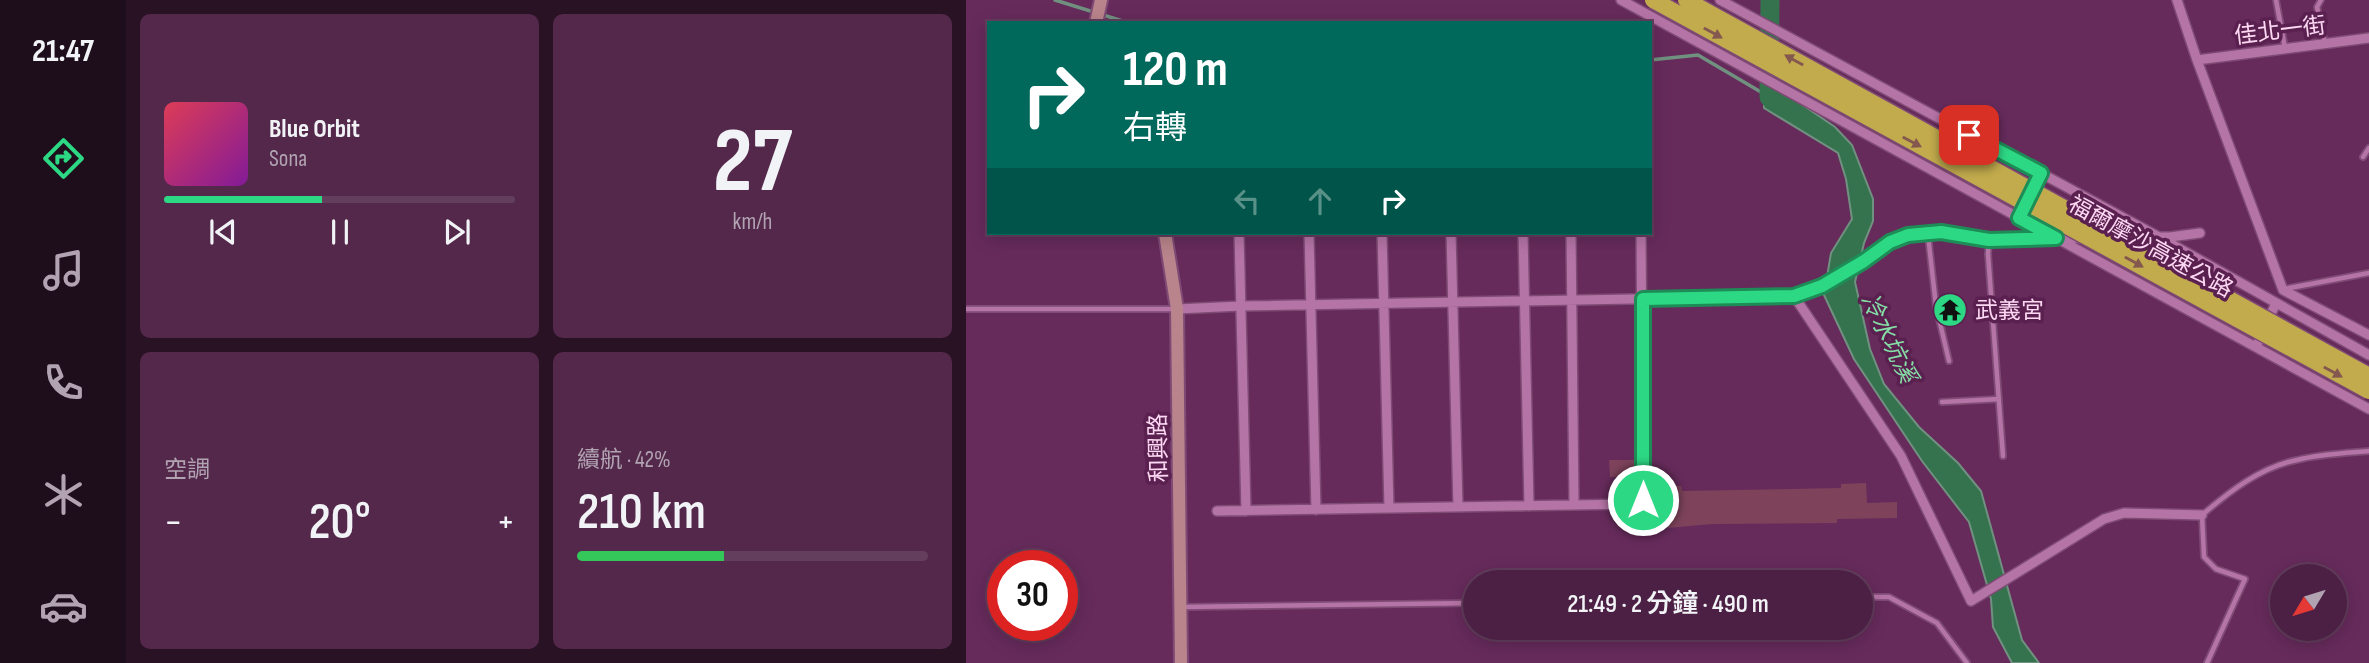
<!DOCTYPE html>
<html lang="zh-TW">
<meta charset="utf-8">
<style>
body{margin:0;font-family:"Sofia Sans Condensed","Noto Sans TC",sans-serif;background:#53284b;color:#f1f3f6;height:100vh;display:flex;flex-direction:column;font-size:26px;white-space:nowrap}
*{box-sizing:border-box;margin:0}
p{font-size:23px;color:#b2a3b2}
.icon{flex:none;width:38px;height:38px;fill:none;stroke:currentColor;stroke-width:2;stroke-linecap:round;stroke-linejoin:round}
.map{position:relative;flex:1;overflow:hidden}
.details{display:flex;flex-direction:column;gap:14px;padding:14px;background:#2a1225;width:840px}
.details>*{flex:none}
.hud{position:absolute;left:21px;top:21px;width:665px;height:214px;border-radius:0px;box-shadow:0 4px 18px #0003,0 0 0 2px #633e5d;background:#00695c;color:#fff;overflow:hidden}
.needle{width:46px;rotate:232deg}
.tools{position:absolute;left:1304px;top:564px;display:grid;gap:14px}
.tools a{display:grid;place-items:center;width:77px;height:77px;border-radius:50%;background:#4c2044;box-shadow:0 4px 18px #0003,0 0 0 2px #633e5d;font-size:35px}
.speed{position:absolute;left:21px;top:550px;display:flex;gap:14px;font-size:35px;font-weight:700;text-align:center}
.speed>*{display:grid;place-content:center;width:91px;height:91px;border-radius:50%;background:#4c2044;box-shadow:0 4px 18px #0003,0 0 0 2px #633e5d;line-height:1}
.speed .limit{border:10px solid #d22;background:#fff;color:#111}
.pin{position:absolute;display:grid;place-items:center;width:60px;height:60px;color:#fff;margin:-30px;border-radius:14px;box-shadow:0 4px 10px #0006}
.me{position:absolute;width:77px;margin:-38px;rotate:0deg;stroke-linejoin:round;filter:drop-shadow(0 0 5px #0008)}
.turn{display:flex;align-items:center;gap:24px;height:147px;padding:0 21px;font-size:32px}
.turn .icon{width:91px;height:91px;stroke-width:2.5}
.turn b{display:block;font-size:49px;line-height:60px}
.lanes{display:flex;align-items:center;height:66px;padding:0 21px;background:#0003;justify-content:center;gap:35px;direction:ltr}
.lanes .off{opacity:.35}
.big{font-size:52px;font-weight:600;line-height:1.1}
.details .card{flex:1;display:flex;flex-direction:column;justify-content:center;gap:10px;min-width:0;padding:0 24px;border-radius:10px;background:#53284b}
.details .dial{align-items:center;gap:0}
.dial b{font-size:91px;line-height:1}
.song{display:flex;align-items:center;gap:21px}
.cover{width:84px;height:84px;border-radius:10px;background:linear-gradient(135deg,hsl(350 70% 55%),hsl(290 70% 35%))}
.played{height:7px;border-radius:4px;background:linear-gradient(90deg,#2dd884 45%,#633e5d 45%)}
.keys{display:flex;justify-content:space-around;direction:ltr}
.heat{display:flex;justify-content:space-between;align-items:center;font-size:38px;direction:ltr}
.charge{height:10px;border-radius:5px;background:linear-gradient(90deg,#34c759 42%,#633e5d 0)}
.details .tiles{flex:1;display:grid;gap:14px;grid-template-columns:repeat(2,1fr)}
.trip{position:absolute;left:497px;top:570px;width:410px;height:70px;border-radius:35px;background:#4c2044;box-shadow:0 4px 18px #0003,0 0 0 2px #633e5d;font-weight:600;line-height:70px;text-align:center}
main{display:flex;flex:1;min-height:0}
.tabs{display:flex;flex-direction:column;width:126px;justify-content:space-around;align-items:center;background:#1e0d1b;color:#b2a3b2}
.tabs .icon{width:49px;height:49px}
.tabs .on{color:#2dd884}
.tabs b{font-size:32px;color:#f1f3f6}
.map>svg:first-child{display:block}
.water{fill:#35724e;stroke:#719180;stroke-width:2}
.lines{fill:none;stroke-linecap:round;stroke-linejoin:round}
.stream{stroke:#719180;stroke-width:3.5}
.river{stroke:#35724e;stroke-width:19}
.building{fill:#7e435b}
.lane-casing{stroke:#7f4b75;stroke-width:8}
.street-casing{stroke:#7f4b75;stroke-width:12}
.secondary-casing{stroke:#7f4b75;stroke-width:16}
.lane{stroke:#b574a6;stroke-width:4.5}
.street{stroke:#b574a6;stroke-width:9}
.secondary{stroke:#b9848b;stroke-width:12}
.highway-bridge-casing{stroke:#7f4b75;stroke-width:19;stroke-linecap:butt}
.highway-bridge{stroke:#c2ab4d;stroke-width:16}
.oneway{fill:#84584e}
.route-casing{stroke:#1d8c56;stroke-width:18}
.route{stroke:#2dd884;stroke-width:12}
.labels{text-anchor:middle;stroke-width:7;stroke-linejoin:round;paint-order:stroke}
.street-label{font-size:23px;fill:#fcd8f3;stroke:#5a204f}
.poi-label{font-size:23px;fill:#fcd8f3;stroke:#5a204f;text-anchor:start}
.water-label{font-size:24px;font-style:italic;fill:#86dea7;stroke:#5a204f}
</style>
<main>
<nav class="tabs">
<b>21:47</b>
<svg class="icon on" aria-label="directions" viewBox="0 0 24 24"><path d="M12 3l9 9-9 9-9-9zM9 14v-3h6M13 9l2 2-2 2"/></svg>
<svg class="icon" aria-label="music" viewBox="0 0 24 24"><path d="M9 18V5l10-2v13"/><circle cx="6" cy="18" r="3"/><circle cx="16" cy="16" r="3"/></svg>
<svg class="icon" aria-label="phone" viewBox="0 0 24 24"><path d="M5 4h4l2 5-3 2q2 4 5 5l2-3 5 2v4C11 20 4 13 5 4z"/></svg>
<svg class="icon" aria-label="climate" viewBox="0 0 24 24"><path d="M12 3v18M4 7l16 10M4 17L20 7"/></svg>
<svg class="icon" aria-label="car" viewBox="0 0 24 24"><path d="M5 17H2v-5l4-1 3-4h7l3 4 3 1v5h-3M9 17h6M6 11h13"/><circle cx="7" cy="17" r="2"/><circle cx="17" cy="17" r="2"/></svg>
</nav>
<section class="details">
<div class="tiles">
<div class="card">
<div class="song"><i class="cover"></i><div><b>Blue Orbit</b><p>Sona</p></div></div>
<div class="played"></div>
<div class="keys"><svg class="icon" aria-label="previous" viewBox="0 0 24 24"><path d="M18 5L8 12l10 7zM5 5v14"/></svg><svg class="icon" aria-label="pause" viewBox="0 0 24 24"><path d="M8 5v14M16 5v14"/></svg><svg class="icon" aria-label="next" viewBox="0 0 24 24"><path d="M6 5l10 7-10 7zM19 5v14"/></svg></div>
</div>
<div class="card dial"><b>27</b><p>km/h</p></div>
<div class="card"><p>空調</p>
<div class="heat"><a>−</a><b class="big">20°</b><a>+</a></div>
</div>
<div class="card"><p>續航 · 42%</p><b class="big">210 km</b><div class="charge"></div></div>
</div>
</section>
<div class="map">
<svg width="1403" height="663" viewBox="0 0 1403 663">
<rect width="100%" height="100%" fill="#662b5b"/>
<!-- water -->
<path class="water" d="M799,84L813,89L869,127L886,145L907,199V221L898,243L889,282L904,349L918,384L953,427L992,463L1015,491L1056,640L1073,663H1046L1027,627L1025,599L1003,522L956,461L888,359L858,295L865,253L886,219L880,179L872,153L798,108Z"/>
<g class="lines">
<!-- stream -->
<path class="stream" d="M89,0L163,23
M684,60L732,55L800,95"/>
<!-- river -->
<path class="river" d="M804,0L803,97L805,99"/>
</g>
<!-- building -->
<path class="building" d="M643,460H670V476L644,477Z
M900,483L901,503L931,502V518L871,519V523L745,524L702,528V509H697L696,486H715L716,491L875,488V484Z"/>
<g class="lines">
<!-- lane casing -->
<g class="lane-casing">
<path id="lane" d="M1310,0L1319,48
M1355,0L1351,7L1359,43
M1397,157L1403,148
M962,235L970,306L983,361
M1023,240L1022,254L1037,456
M1318,289L1403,273
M0,309H210
M976,402L1033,399
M894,597H923L971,623L1001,663
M216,607L509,603
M1241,663L1279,579L1250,569L1238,557L1236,515C1264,491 1295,467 1331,460C1354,454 1379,453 1403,451"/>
</g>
<!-- street casing -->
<g class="street-casing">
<path id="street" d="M655,0L1403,409
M754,0L1193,237L1403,355
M1211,0L1231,60L1317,290L1403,335
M1231,60L1403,38
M1053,218L1075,173
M273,233L280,511
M343,233L350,510
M416,233L423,508
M485,233L492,507
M557,233L563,506
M605,233L608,505
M1158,237H1204L1234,233
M828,296L935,456L1005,601L1138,519L1158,513L1236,515
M211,309L275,306L828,296L856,286L898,261L924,242L942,235L975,232L1023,240L1116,238
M1290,347L1310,303
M251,511L669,504L677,500L675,233"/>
</g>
<!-- secondary casing -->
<g class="secondary-casing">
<path id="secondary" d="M130,23L135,0
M199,233L211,309L215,663"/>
</g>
<!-- lane -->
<use href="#lane" class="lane"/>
<!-- street -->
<use href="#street" class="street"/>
<!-- secondary -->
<use href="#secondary" class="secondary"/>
<!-- highway-bridge casing -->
<g class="highway-bridge-casing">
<path id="highway-bridge" d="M687,0L1403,391
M720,0L1403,376"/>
</g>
<!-- highway-bridge -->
<use href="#highway-bridge" class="highway-bridge"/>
</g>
<!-- one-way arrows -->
<defs><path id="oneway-solid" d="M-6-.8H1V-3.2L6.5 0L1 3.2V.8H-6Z" transform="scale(1.75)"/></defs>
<g class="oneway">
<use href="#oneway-solid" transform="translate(747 33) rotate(29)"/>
<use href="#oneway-solid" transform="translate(828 60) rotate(-151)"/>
<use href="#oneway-solid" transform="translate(946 142) rotate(28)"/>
<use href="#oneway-solid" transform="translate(1168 262) rotate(29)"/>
<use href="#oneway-solid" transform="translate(1367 372) rotate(29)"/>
</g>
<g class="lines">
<!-- route casing -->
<g class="route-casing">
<path id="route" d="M677,500V299L828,296L856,286L898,261L924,242L942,235L975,232L1023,240L1090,238L1053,218L1075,173L1003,135"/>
</g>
<!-- route -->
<use href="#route" class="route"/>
</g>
<!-- icons -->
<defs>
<g id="temple-disc" transform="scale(1.75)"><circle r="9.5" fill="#2dd884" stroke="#5a204f"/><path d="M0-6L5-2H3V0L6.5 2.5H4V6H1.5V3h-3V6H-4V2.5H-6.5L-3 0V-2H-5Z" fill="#111"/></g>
</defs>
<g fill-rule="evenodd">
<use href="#temple-disc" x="984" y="310"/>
</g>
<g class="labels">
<!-- street labels -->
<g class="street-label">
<text transform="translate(1314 30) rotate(-7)" y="8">佳北一街</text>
<text transform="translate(1185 246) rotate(29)" y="8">福爾摩沙高速公路</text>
<text transform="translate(192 448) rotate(-91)" y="8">和興路</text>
</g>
<!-- poi labels -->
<g class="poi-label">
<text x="1009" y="318">武義宮</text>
</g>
<!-- water labels -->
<g class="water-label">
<text transform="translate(923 338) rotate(64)" y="8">冷水坑溪</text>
</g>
</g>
</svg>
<div class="tools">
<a><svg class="needle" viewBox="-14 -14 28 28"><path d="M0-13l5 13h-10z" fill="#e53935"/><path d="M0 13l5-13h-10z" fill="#b2a3b2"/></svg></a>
</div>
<div class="speed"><div class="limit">30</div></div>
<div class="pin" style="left:1003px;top:135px;background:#d93025"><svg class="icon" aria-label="arrive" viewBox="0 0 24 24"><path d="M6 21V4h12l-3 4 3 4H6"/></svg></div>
<svg class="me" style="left:677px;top:500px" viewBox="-20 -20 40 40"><circle r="17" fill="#2dd884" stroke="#fff" stroke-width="3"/><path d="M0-11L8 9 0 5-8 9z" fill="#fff"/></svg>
<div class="trip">21:49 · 2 分鐘 · 490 m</div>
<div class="hud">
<div class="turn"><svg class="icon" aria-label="right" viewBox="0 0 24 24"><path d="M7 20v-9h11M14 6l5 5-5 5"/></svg><div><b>120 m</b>右轉</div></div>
<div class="lanes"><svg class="icon off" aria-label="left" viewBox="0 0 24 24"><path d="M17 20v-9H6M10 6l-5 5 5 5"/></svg><svg class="icon off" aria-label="ahead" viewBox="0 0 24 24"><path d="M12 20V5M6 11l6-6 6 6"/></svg><svg class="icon" aria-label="right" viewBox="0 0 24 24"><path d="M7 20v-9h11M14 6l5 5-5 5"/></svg></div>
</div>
</div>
</main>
